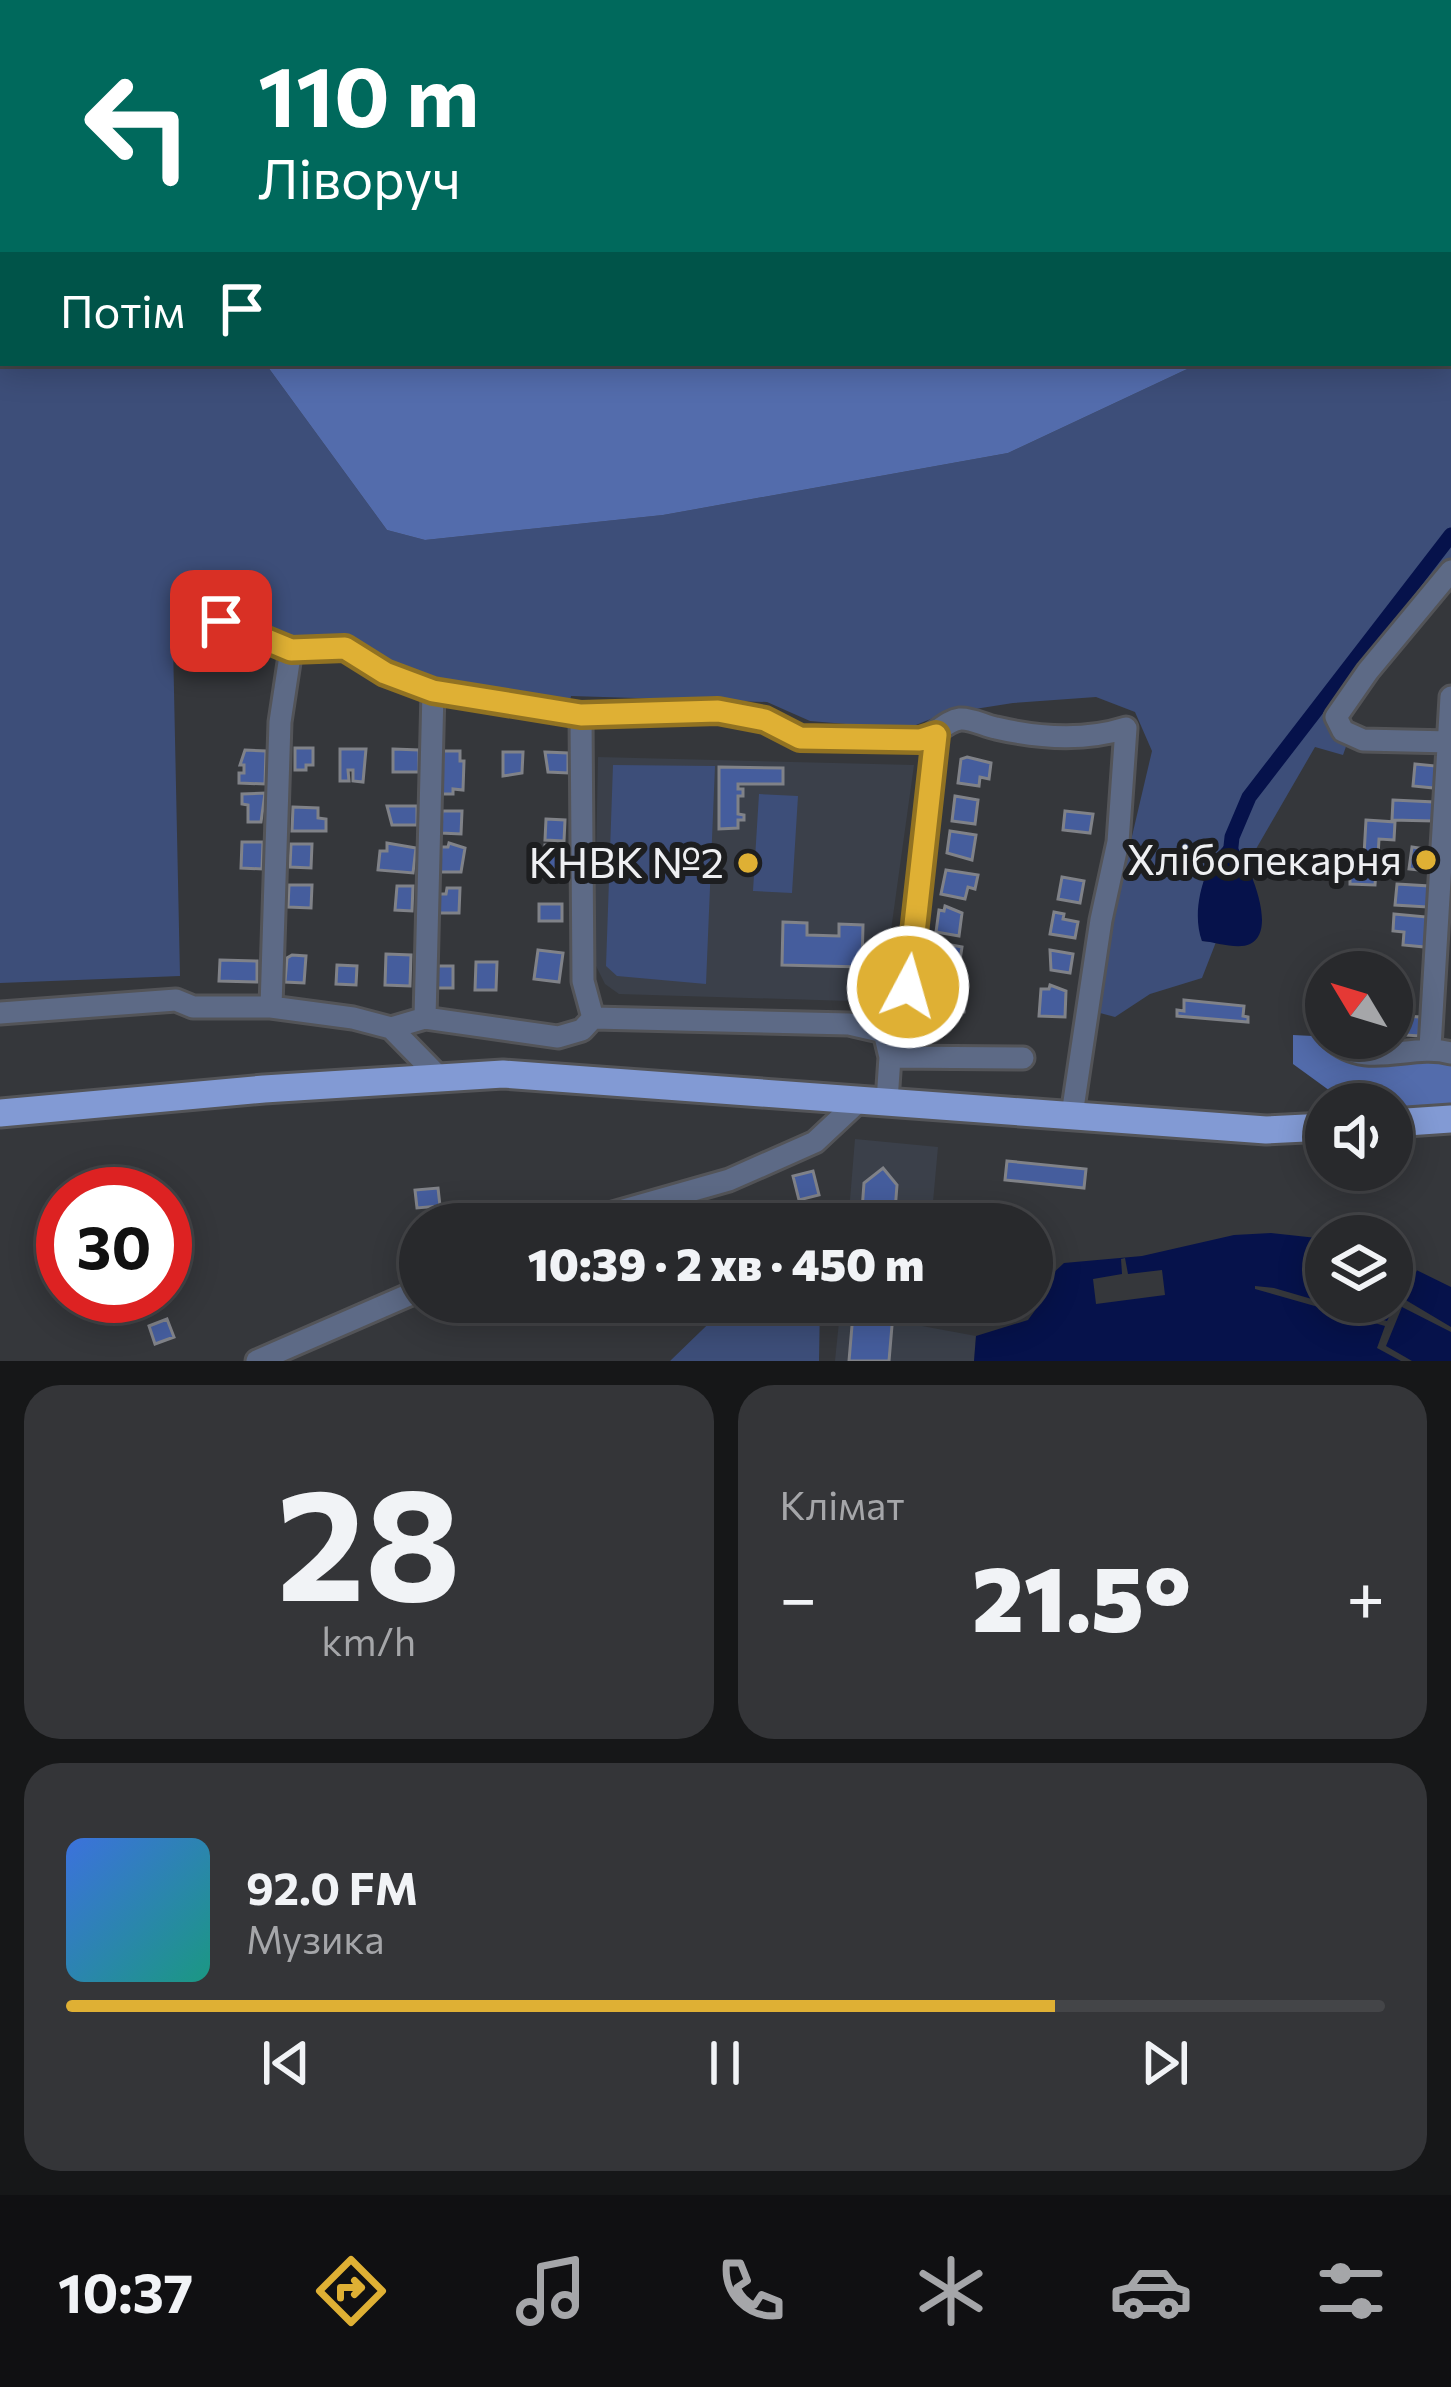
<!DOCTYPE html>
<html lang="uk">
<meta charset="utf-8">
<style>
body{margin:0;font-family:Commissioner,sans-serif;background:#343538;color:#f1f3f6;height:100vh;display:flex;flex-direction:column;font-size:45px;white-space:nowrap}
*{box-sizing:border-box;margin:0}
p{font-size:39px;color:#a5a6a9}
.icon{flex:none;width:66px;height:66px;fill:none;stroke:currentColor;stroke-width:2;stroke-linecap:round;stroke-linejoin:round}
.map{position:relative;height:1361px;overflow:hidden}
.sheet{display:flex;flex-direction:column;gap:24px;padding:24px;background:#161718;flex:1}
.sheet>*{flex:none}
.banner{position:absolute;left:0px;top:0px;width:1452px;height:366px;box-shadow:0 6px 30px #0003,0 0 0 3px #444548;background:#00695c;color:#fff;overflow:hidden}
.needle{width:78px;rotate:308deg}
.fabs{position:absolute;left:1305px;top:951px;display:grid;gap:24px}
.fabs a{display:grid;place-items:center;width:108px;height:108px;border-radius:50%;background:#28292c;box-shadow:0 6px 30px #0003,0 0 0 3px #444548;font-size:60px}
.speed{position:absolute;left:36px;top:1167px;display:flex;gap:24px;font-size:60px;font-weight:700;text-align:center}
.speed>*{display:grid;place-content:center;width:156px;height:156px;border-radius:50%;background:#28292c;box-shadow:0 6px 30px #0003,0 0 0 3px #444548;line-height:1}
.speed .limit{border:18px solid #d22;background:#fff;color:#111}
.pin{position:absolute;display:grid;place-items:center;width:102px;height:102px;color:#fff;margin:-51px;border-radius:24px;box-shadow:0 6px 18px #0006}
.me{position:absolute;width:132px;margin:-66px;rotate:6deg;stroke-linejoin:round;filter:drop-shadow(0 0 9px #0008)}
.turn{display:flex;align-items:center;gap:42px;height:252px;padding:0 60px;font-size:54px}
.turn .icon{width:156px;height:156px;stroke-width:2.5}
.turn b{display:block;font-size:84px;line-height:102px}
.then{display:flex;align-items:center;height:114px;padding:0 60px;background:#0003;gap:24px;font-size:45px}
.big{font-size:90px;font-weight:800;line-height:1.1}
.sheet .widget{flex:1;display:flex;flex-direction:column;justify-content:center;gap:18px;min-width:0;padding:0 42px;border-radius:36px;background:#343538}
.sheet .dial{align-items:center;gap:0}
.dial b{font-size:156px;line-height:1}
.song{display:flex;align-items:center;gap:36px}
.cover{width:144px;height:144px;border-radius:18px;background:linear-gradient(135deg,hsl(220 70% 55%),hsl(170 70% 35%))}
.played{height:12px;border-radius:6px;background:linear-gradient(90deg,#dfb034 75%,#444548 75%)}
.keys{display:flex;justify-content:space-around;direction:ltr}
.heat{display:flex;justify-content:space-between;align-items:center;font-size:66px;direction:ltr}
.sheet .tiles{flex:1;display:grid;gap:24px;grid-template-columns:1fr 1fr}
.widget:last-child{grid-column:span 2}
.trip{position:absolute;left:399px;top:1203px;width:654px;height:120px;border-radius:60px;background:#28292c;box-shadow:0 6px 30px #0003,0 0 0 3px #444548;font-weight:800;line-height:120px;text-align:center}
.tab-bar{display:flex;height:192px;justify-content:space-around;align-items:center;background:#101012;color:#a5a6a9}
.tab-bar .icon{width:84px;height:84px}
.tab-bar .selected{color:#dfb034}
.tab-bar b{font-size:54px;color:#f1f3f6}
.map>svg:first-child{display:block}
.built{fill:#3b404a}
.green{fill:#3d4e79}
.forest{fill:#536cac}
.water{fill:#06124b}
.pier{fill:#35373b}
.lines{fill:none;stroke-linecap:round;stroke-linejoin:round}
.canal{stroke:#06124b;stroke-width:15}
.building{fill:#455d9d;stroke:#808288;stroke-width:3}
.minor-casing{stroke:#535458;stroke-width:27}
.major-casing{stroke:#535458;stroke-width:33}
.minor{stroke:#5d6a86;stroke-width:21}
.major{stroke:#829ad4;stroke-width:27}
.route-casing{stroke:#917222;stroke-width:30}
.route{stroke:#dfb034;stroke-width:21}
.poi-dot{fill:#dfb034;stroke:#1d1e20;stroke-width:4.5}
.labels{text-anchor:middle;stroke-width:12;stroke-linejoin:round;paint-order:stroke}
.poi-label{font-size:42px;fill:#eeeff2;stroke:#1d1e20;text-anchor:end}
</style>
<div class="map">
<svg width="1451" height="1361" viewBox="0 0 1451 1361">
<rect width="100%" height="100%" fill="#35373b"/>
<!-- built -->
<path class="built" d="M598,757L914,765L881,1002L619,994L605,984L594,962Z
M855,1139L938,1147L931,1224H848Z
M841,1302H924L922,1326L976,1336L974,1361H835Z"/>
<!-- green -->
<path class="green" d="M0,4L3,363H265L387,530L425,540L663,515L1008,453L1200,363H1449L1451,176V560L1329,717L1348,741L1343,755L1315,747L1245,868L1232,839C1202,861 1194,907 1202,941L1216,942L1202,978L1150,994L1115,1017L1100,1013L1093,1002L1152,751L1135,712L1096,697L1013,703L943,714L906,729L810,721L767,702L571,696L569,707L440,685L283,639L172,596L180,976L0,983Z
M613,765L715,766L706,984L617,976L606,966Z
M759,794L798,796L792,893L753,891Z
M731,1302H820L819,1361H670Z"/>
<!-- forest -->
<path class="forest" d="M0,0H1451V176L1449,3H3V8Z
M265,363H1200L1008,453L663,515L425,540L387,530Z
M1293,1035L1451,1043V1107L1392,1110V1104H1348L1293,1064Z"/>
<!-- water -->
<path class="water" d="M1232,839C1246,857 1280,930 1250,944C1238,950 1215,942 1202,941C1190,910 1205,858 1232,839Z
M1271,1233L1326,1239V1302H1392V1258L1451,1287V1361H974L976,1336L1028,1320L1047,1294L1050,1276L1064,1263L1142,1256L1234,1235Z"/>
<!-- pier -->
<path class="pier" d="M1125,1258L1128,1274L1162,1270L1165,1295L1096,1304L1093,1279L1122,1274L1121,1259Z
M1392,1263L1412,1271L1418,1268L1404,1299L1451,1327V1332L1402,1307L1386,1346L1412,1361H1401L1377,1348L1385,1326L1255,1289V1286L1274,1288L1387,1321L1411,1276L1392,1267Z"/>
<g class="lines">
<!-- canal -->
<path class="canal" d="M1230,856L1232,837L1249,797L1451,535"/>
</g>
<!-- building -->
<path class="building" d="M295,748H313V765H306V770H295Z
M340,749H366L363,782L353,781V770H348L349,781H340Z
M393,749L419,750V772H393Z
M245,750L266,751L265,784L239,783V773H244V765H240Z
M443,751H460V761H464L463,790L453,789V794H442Z
M503,752H523L522,773L503,776Z
M545,752L568,753V773L548,772Z
M967,757L991,763L989,779L980,777L979,786L958,783L961,759Z
M1415,764L1436,766L1434,788L1413,786Z
M719,767L783,768V784H738V789H743V796H738V814L744,815V820H738V828L719,829Z
M265,793L261,822H248V805L242,804V794Z
M955,796L978,800L975,824L952,821Z
M1393,800L1434,802L1433,821L1392,820Z
M387,806H417V825H392Z
M293,807L318,808V818L326,819V831H292Z
M442,811H462L461,834L441,833Z
M1065,811L1093,814L1090,833L1063,830Z
M546,819L565,820L564,841L545,840Z
M1366,820L1395,822L1394,840L1379,839L1378,856L1364,855Z
M950,831L976,835L972,860L947,853Z
M242,842H263L262,869L241,868Z
M387,843L416,848L413,873L378,870L380,851H387Z
M449,843L465,848L461,872H440L441,847H448Z
M291,844H312L311,868L290,867Z
M545,845H564L563,870L535,868V852H545Z
M1412,847L1432,850L1429,871L1409,869Z
M1341,869L1376,871L1375,885L1350,884V878L1341,877Z
M946,870L978,875L975,889L968,887L965,899L941,894Z
M1062,877L1084,881L1080,903L1058,899Z
M1397,884L1429,886L1427,907L1395,905Z
M289,885H312L311,908L288,907Z
M397,886H413L412,911L395,910Z
M447,888H460L459,913H437L438,894H446Z
M539,904H562V921H539Z
M945,906L962,913L959,936L936,932L939,910L944,911Z
M1054,912L1064,914L1063,919L1078,922L1075,938L1050,934Z
M1394,914L1427,917L1425,947L1403,945L1404,932L1393,931Z
M783,922L807,923V935L839,936V924L863,925L862,967L782,965Z
M935,942L962,947L959,967L932,962Z
M538,950L563,953L559,982L534,979Z
M1050,950L1073,954L1070,973L1051,970Z
M386,954L411,955L410,986L385,985Z
M292,955L306,956L304,983L285,982L287,958Z
M220,960L257,961V982L219,981Z
M476,962H497L496,990H475Z
M337,965L357,966L356,985L336,984Z
M436,966H453V988H435Z
M929,978L966,980L964,1012L927,1009Z
M1050,985L1066,991L1065,1017L1039,1016L1041,989H1049Z
M1184,1000L1244,1006L1243,1016L1248,1017V1022L1177,1016V1010L1184,1011Z
M1392,1005H1405L1404,1016L1420,1017L1419,1036L1392,1034Z
M1007,1161L1086,1169L1084,1188L1005,1180Z
M883,1168L897,1185L894,1224H861L864,1183Z
M813,1171L819,1195L799,1200L793,1176Z
M438,1188L440,1206L417,1208L415,1190Z
M854,1302H894L889,1361H849Z
M167,1319L174,1337L155,1344L149,1326Z"/>
<g class="lines">
<!-- minor casing -->
<g class="minor-casing">
<path id="minor" d="M1451,571L1368,671L1336,717L1343,731L1363,740L1451,742
M186,607L291,649L345,648L384,673L433,691L581,715L718,711L765,720L800,738L920,740C935,736 945,721 960,719C971,718 985,726 996,728C1039,738 1085,741 1126,728L1118,842L1101,920L1072,1115
M581,715L583,981L593,1018
M1320,998L1326,1026
M271,1007L280,722L291,649
M0,1013L176,1000L193,1007H271L353,1018L391,1028L425,1018L558,1037L582,1030L593,1018L849,1024L884,1032L890,1057L1023,1058
M425,1018L433,691
M391,1028L440,1078
M884,1032L908,987L936,735
M1331,1038C1366,1071 1410,1042 1451,1053
M1430,1047L1451,697
M887,1101L890,1057
M574,1224L729,1180L815,1142L861,1099
M257,1361L420,1290"/>
</g>
<!-- major casing -->
<g class="major-casing">
<path id="major" d="M0,1113L264,1089L503,1074L1266,1130L1326,1127
M1392,1123L1451,1119"/>
</g>
<!-- minor -->
<use href="#minor" class="minor"/>
<!-- major -->
<use href="#major" class="major"/>
</g>
<g class="lines">
<!-- route casing -->
<g class="route-casing">
<path id="route" d="M221,621L291,650L345,648L385,673L433,691L581,715L718,711L765,720L800,738L920,740L936,735L908,987"/>
</g>
<!-- route -->
<use href="#route" class="route"/>
</g>
<!-- markers -->
<g class="poi-dot">
<circle cx="1426" cy="860" r="12"/>
<circle cx="748" cy="863" r="12"/>
</g>
<g class="labels">
<!-- poi labels -->
<g class="poi-label">
<text x="1402" y="875">Хлібопекарня</text>
<text x="724" y="878">КНВК №2</text>
</g>
</g>
</svg>
<div class="fabs">
<a><svg class="needle" viewBox="-14 -14 28 28"><path d="M0-13l5 13h-10z" fill="#e53935"/><path d="M0 13l5-13h-10z" fill="#a5a6a9"/></svg></a>
<a><svg class="icon" aria-label="sound" viewBox="0 0 24 24"><path d="M4 9h4l5-4v14l-5-4H4zM17 9q2 3 0 6"/></svg></a>
<a><svg class="icon" aria-label="layers" viewBox="0 0 24 24"><path d="M12 4l9 5-9 5-9-5zM3 14l9 5 9-5"/></svg></a>
</div>
<div class="speed"><div class="limit">30</div></div>
<div class="pin" style="left:221px;top:621px;background:#d93025"><svg class="icon" aria-label="arrive" viewBox="0 0 24 24"><path d="M6 21V4h12l-3 4 3 4H6"/></svg></div>
<svg class="me" style="left:908px;top:987px" viewBox="-20 -20 40 40"><circle r="17" fill="#dfb034" stroke="#fff" stroke-width="3"/><path d="M0-11L8 9 0 5-8 9z" fill="#fff"/></svg>
<div class="trip">10:39 · 2 хв · 450 m</div>
<div class="banner">
<div class="turn"><svg class="icon" aria-label="left" viewBox="0 0 24 24"><path d="M17 20v-9H6M10 6l-5 5 5 5"/></svg><div><b>110 m</b>Ліворуч</div></div>
<div class="then">Потім<svg class="icon" aria-label="arrive" viewBox="0 0 24 24"><path d="M6 21V4h12l-3 4 3 4H6"/></svg></div>
</div>
</div>
<section class="sheet">
<div class="tiles">
<div class="widget dial"><b>28</b><p>km/h</p></div>
<div class="widget"><p>Клімат</p>
<div class="heat"><a>−</a><b class="big">21.5°</b><a>+</a></div>
</div>
<div class="widget">
<div class="song"><i class="cover"></i><div><b>92.0 FM</b><p>Музика</p></div></div>
<div class="played"></div>
<div class="keys"><svg class="icon" aria-label="previous" viewBox="0 0 24 24"><path d="M18 5L8 12l10 7zM5 5v14"/></svg><svg class="icon" aria-label="pause" viewBox="0 0 24 24"><path d="M8 5v14M16 5v14"/></svg><svg class="icon" aria-label="next" viewBox="0 0 24 24"><path d="M6 5l10 7-10 7zM19 5v14"/></svg></div>
</div>
</div>
</section>
<nav class="tab-bar">
<b>10:37</b>
<svg class="icon selected" aria-label="directions" viewBox="0 0 24 24"><path d="M12 3l9 9-9 9-9-9zM9 14v-3h6M13 9l2 2-2 2"/></svg>
<svg class="icon" aria-label="music" viewBox="0 0 24 24"><path d="M9 18V5l10-2v13"/><circle cx="6" cy="18" r="3"/><circle cx="16" cy="16" r="3"/></svg>
<svg class="icon" aria-label="phone" viewBox="0 0 24 24"><path d="M5 4h4l2 5-3 2q2 4 5 5l2-3 5 2v4C11 20 4 13 5 4z"/></svg>
<svg class="icon" aria-label="climate" viewBox="0 0 24 24"><path d="M12 3v18M4 7l16 10M4 17L20 7"/></svg>
<svg class="icon" aria-label="car" viewBox="0 0 24 24"><path d="M5 17H2v-5l4-1 3-4h7l3 4 3 1v5h-3M9 17h6M6 11h13"/><circle cx="7" cy="17" r="2"/><circle cx="17" cy="17" r="2"/></svg>
<svg class="icon" aria-label="filters" viewBox="0 0 24 24"><path d="M4 7h16M4 17h16"/><circle cx="9" cy="7" r="2"/><circle cx="15" cy="17" r="2"/></svg>
</nav>
